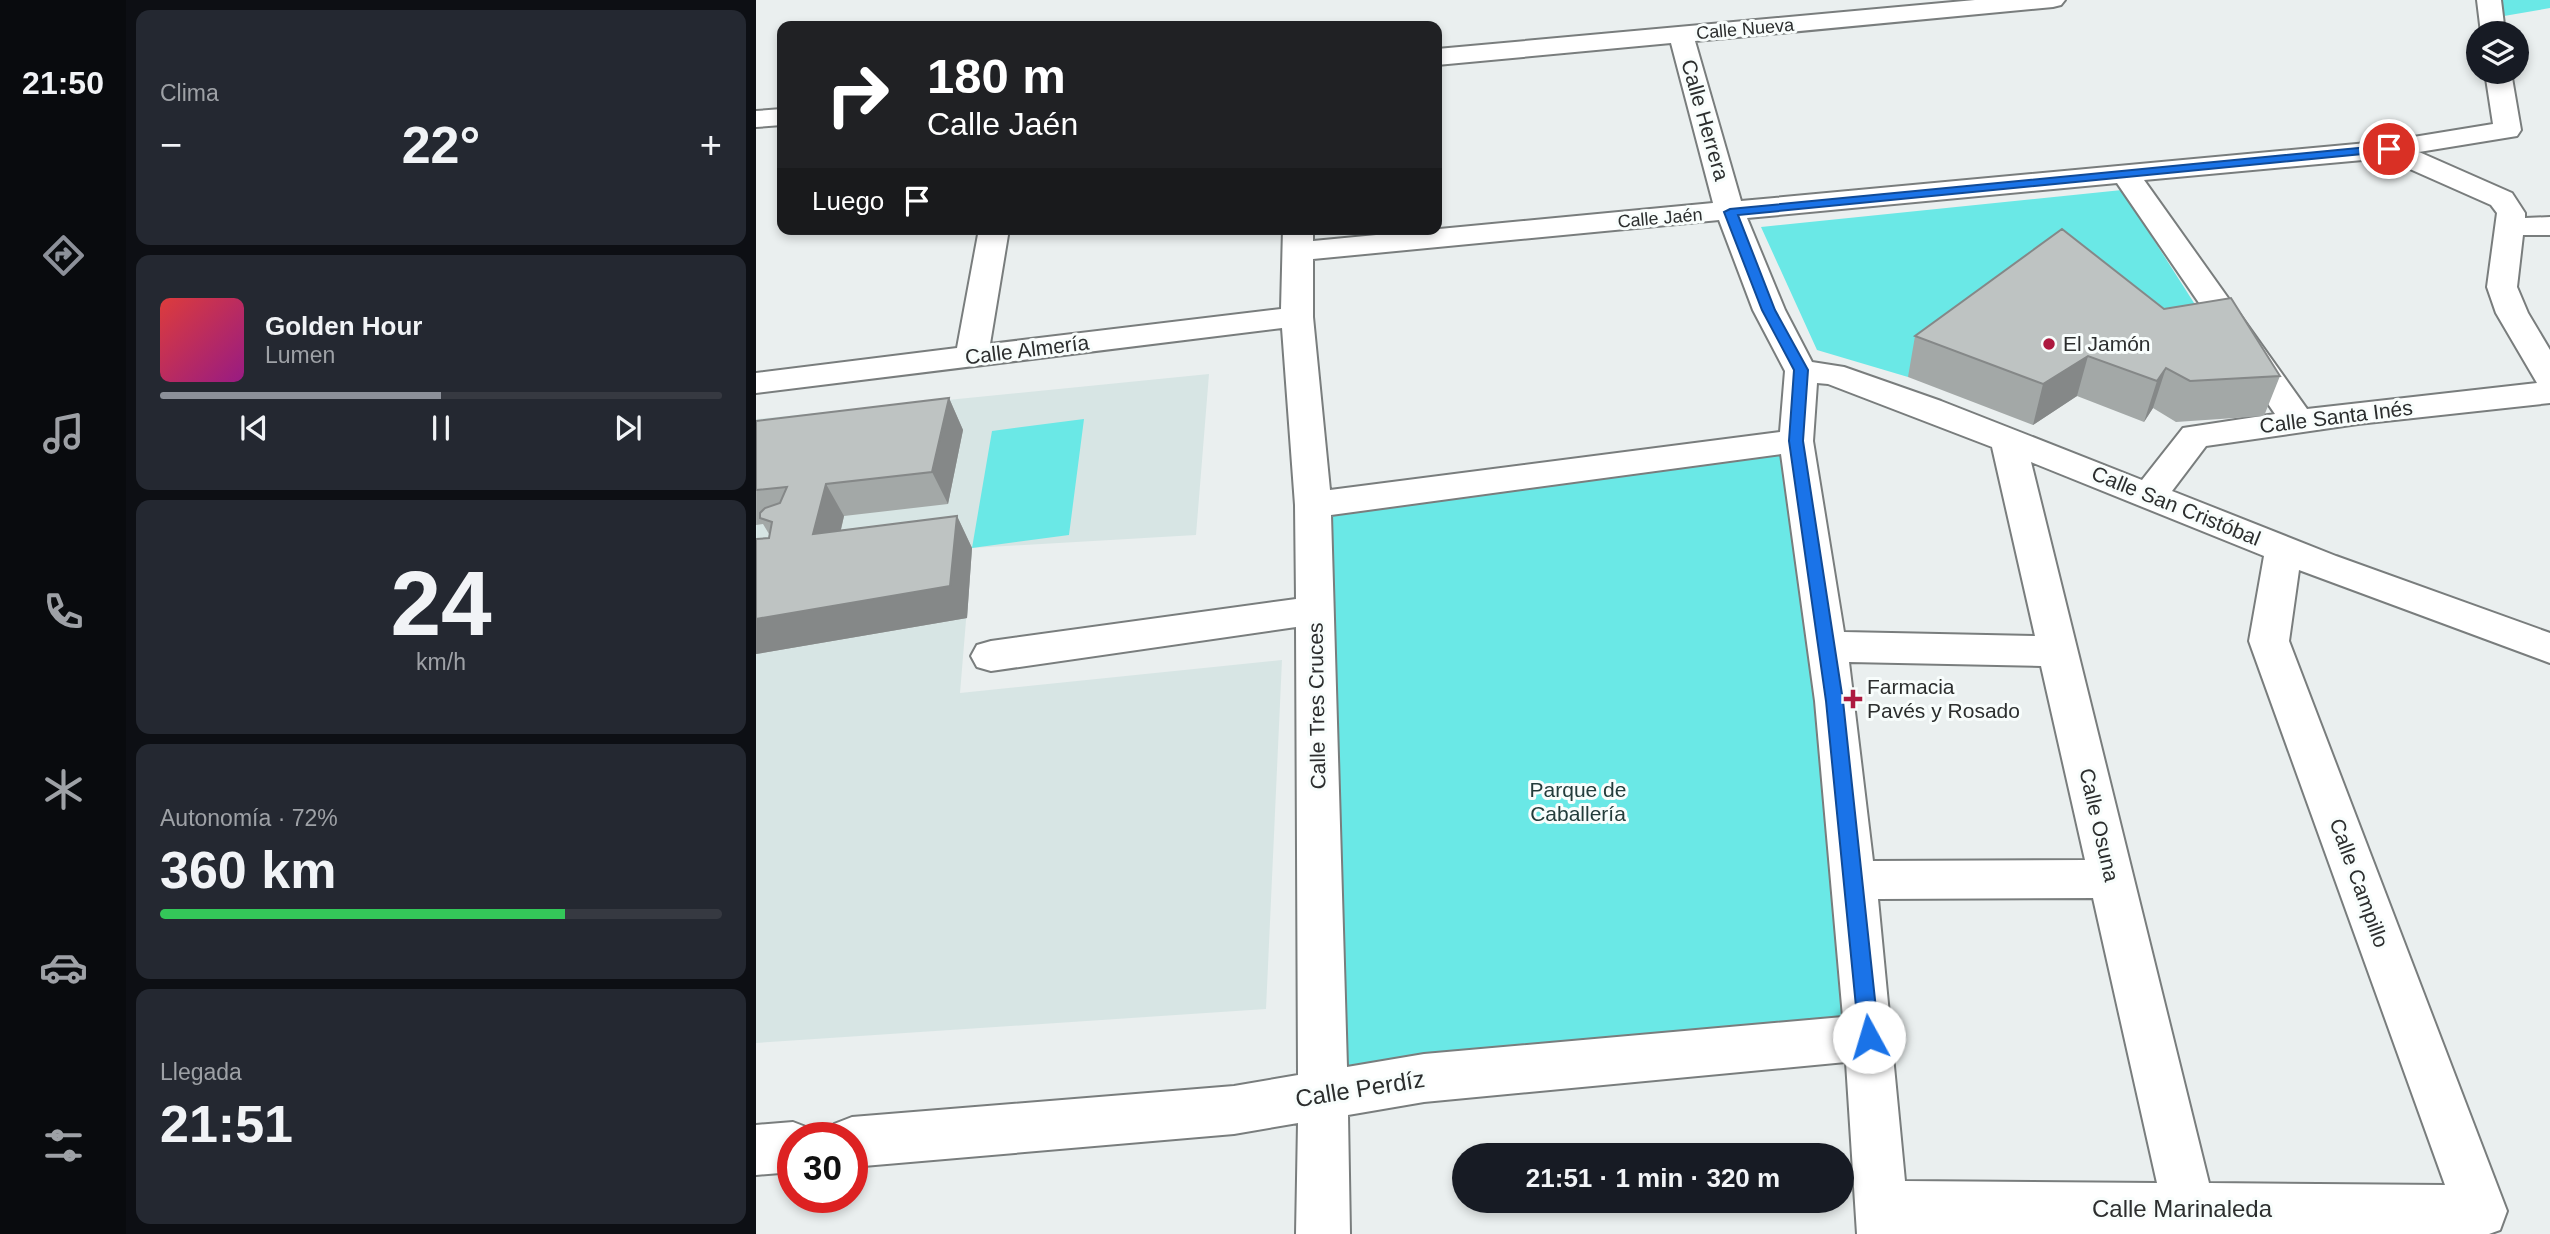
<!DOCTYPE html>
<html lang="es">
<meta charset="utf-8">
<style>
body{margin:0;font-family:Helvetica,sans-serif;background:#242831;color:#f1f3f6;height:100vh;display:flex;flex-direction:column;font-size:26px;white-space:nowrap}
*{box-sizing:border-box;margin:0}
p{font-size:23px;color:#9ea1a6}
.icon{flex:none;width:38px;height:38px;fill:none;stroke:currentColor;stroke-width:2;stroke-linecap:round;stroke-linejoin:round}
.map{position:relative;flex:1;overflow:hidden}
.side{display:flex;flex-direction:column;gap:10px;padding:10px;background:#0d0f14;width:630px}
.side>*{flex:none}
.top-card{position:absolute;left:21px;top:21px;width:665px;height:214px;border-radius:14px;box-shadow:0 4px 10px #0003;background:#202124;color:#fff;overflow:hidden}
.controls{position:absolute;left:1710px;top:21px;display:grid;gap:14px}
.controls a{display:grid;place-items:center;width:63px;height:63px;border-radius:50%;background:#171b24;box-shadow:0 4px 10px #0003;font-size:35px}
.speed{position:absolute;left:21px;top:1122px;display:flex;gap:14px;font-size:35px;font-weight:700;text-align:center}
.speed>*{display:grid;place-content:center;width:91px;height:91px;border-radius:50%;background:#171b24;box-shadow:0 4px 10px #0003;line-height:1}
.speed .limit{border:10px solid #d22;background:#fff;color:#111}
.pin{position:absolute;display:grid;place-items:center;width:60px;height:60px;color:#fff;margin:-30px;border:4px solid #fff;border-radius:50%;box-shadow:0 2px 7px #0007}
.me{position:absolute;width:77px;margin:-38px;rotate:354deg;stroke-linejoin:round;filter:drop-shadow(0 0 5px #0008)}
.turn{display:flex;align-items:center;gap:24px;height:147px;padding:0 35px;font-size:32px}
.turn .icon{width:91px;height:91px;stroke-width:2.5}
.turn b{display:block;font-size:49px;line-height:60px}
.then{display:flex;align-items:center;height:66px;padding:0 35px;background:#0003;gap:14px;font-size:26px}
.big{font-size:52px;font-weight:700;line-height:1.1}
.side .tile{flex:1;display:flex;flex-direction:column;justify-content:center;gap:10px;min-width:0;padding:0 24px;border-radius:14px;background:#242831}
.side .dial{align-items:center;gap:0}
.dial b{font-size:91px;line-height:1}
.song{display:flex;align-items:center;gap:21px}
.cover{width:84px;height:84px;border-radius:10px;background:linear-gradient(135deg,hsl(0 70% 55%),hsl(310 70% 35%))}
.played{height:7px;border-radius:4px;background:linear-gradient(90deg,#8c9099 50%,#363941 50%)}
.keys{display:flex;justify-content:space-around;direction:ltr}
.heat{display:flex;justify-content:space-between;align-items:center;font-size:38px;direction:ltr}
.charge{height:10px;border-radius:5px;background:linear-gradient(90deg,#34c759 72%,#363941 0)}
.trip{position:absolute;left:696px;top:1143px;width:402px;height:70px;border-radius:35px;background:#171b24;box-shadow:0 4px 10px #0003;font-weight:700;line-height:70px;text-align:center}
main{display:flex;flex:1;min-height:0}
.menu{display:flex;flex-direction:column;width:126px;justify-content:space-around;align-items:center;background:#090b0e;color:#9ea1a6}
.menu .icon{width:49px;height:49px}
.menu .selected{color:#8c9099}
.menu b{font-size:32px;color:#f1f3f6}
.map>svg:first-child{display:block}
.built{fill:#d7e5e4}
.green{fill:#6ae8e6}
.lines{fill:none;stroke-linecap:round;stroke-linejoin:round}
.minor-casing{stroke:#797d7d;stroke-width:4}
.minor{fill:#fff;fill-rule:evenodd}
.wall{fill:#a3a8a7}
.shaded-wall{fill:#858888}
.building{fill:#bec3c2;stroke:#858888;stroke-width:2}
.route{fill:#1a73e8;stroke:#114b97;stroke-width:2}
.poi-dot{fill:#ad193f;stroke:#f8fdfc;stroke-width:2.5}
.labels{text-anchor:middle;stroke-width:6;stroke-linejoin:round;paint-order:stroke}
.far-street-label{font-size:18px;fill:#2c2e2e;stroke:#f8fdfc}
.street-label{font-size:21px;fill:#2c2e2e;stroke:#f8fdfc}
.poi-label{font-size:21px;fill:#2c2e2e;stroke:#f8fdfc;text-anchor:start}
.park-label{font-size:21px;fill:#233c3b;stroke:#f8fdfc}
.near-street-label{font-size:24px;fill:#2c2e2e;stroke:#f8fdfc}
</style>
<main>
<nav class="menu">
<b>21:50</b>
<svg class="icon selected" aria-label="directions" viewBox="0 0 24 24"><path d="M12 3l9 9-9 9-9-9zM9 14v-3h6M13 9l2 2-2 2"/></svg>
<svg class="icon" aria-label="music" viewBox="0 0 24 24"><path d="M9 18V5l10-2v13"/><circle cx="6" cy="18" r="3"/><circle cx="16" cy="16" r="3"/></svg>
<svg class="icon" aria-label="phone" viewBox="0 0 24 24"><path d="M5 4h4l2 5-3 2q2 4 5 5l2-3 5 2v4C11 20 4 13 5 4z"/></svg>
<svg class="icon" aria-label="climate" viewBox="0 0 24 24"><path d="M12 3v18M4 7l16 10M4 17L20 7"/></svg>
<svg class="icon" aria-label="car" viewBox="0 0 24 24"><path d="M5 17H2v-5l4-1 3-4h7l3 4 3 1v5h-3M9 17h6M6 11h13"/><circle cx="7" cy="17" r="2"/><circle cx="17" cy="17" r="2"/></svg>
<svg class="icon" aria-label="filters" viewBox="0 0 24 24"><path d="M4 7h16M4 17h16"/><circle cx="9" cy="7" r="2"/><circle cx="15" cy="17" r="2"/></svg>
</nav>
<section class="side">
<div class="tile"><p>Clima</p>
<div class="heat"><a>−</a><b class="big">22°</b><a>+</a></div>
</div>
<div class="tile">
<div class="song"><i class="cover"></i><div><b>Golden Hour</b><p>Lumen</p></div></div>
<div class="played"></div>
<div class="keys"><svg class="icon" aria-label="previous" viewBox="0 0 24 24"><path d="M18 5L8 12l10 7zM5 5v14"/></svg><svg class="icon" aria-label="pause" viewBox="0 0 24 24"><path d="M8 5v14M16 5v14"/></svg><svg class="icon" aria-label="next" viewBox="0 0 24 24"><path d="M6 5l10 7-10 7zM19 5v14"/></svg></div>
</div>
<div class="tile dial"><b>24</b><p>km/h</p></div>
<div class="tile"><p>Autonomía · 72%</p><b class="big">360 km</b><div class="charge"></div></div>
<div class="tile"><p>Llegada</p><b class="big">21:51</b></div>
</section>
<div class="map">
<svg width="1794" height="1234" viewBox="0 0 1794 1234">
<rect width="100%" height="100%" fill="#eaefef"/>
<!-- built -->
<path class="built" d="M453,374L440,535L216,548L204,693L526,660L510,1009L0,1043V419Z"/>
<!-- green -->
<path class="green" d="M1745,0H1794V8L1748,16Z
M1366,190L1461,339L1296,269L1152,377L1061,350L1005,227Z
M328,419L313,535L216,548L236,431Z
M1040,441L1113,1037L567,1096L557,505Z"/>
<g class="lines">
<!-- minor casing -->
<g class="minor-casing">
<path id="minor" d="M1219,0H1309L1305,5L1297,7L939,41L985,201L1633,141L1737,124L1729,72H1755L1765,130L1761,136L1663,152L1756,193L1769,213V218L1794,217V235H1767L1761,287L1772,313L1794,350V403L1602,424L1450,446L1416,491L1580,556L1794,633V663L1543,570L1533,641L1751,1211L1744,1230L1733,1234H1101L1090,1062L668,1102L592,1115L594,1234H540L542,1123L478,1134L96,1167V1138H72L78,1124L96,1117L478,1086L542,1075L540,627L235,671L221,667L215,656L221,645L235,641L540,599L539,505L526,328L0,393V373L201,348L223,229H253L234,344L525,309L527,229H557V241L957,203L915,43L681,65V49ZM1629,158L1735,205L1741,213L1731,287L1740,313L1781,383L1551,409L1388,180ZM1361,183L1519,414L1427,428L1386,480L1185,401L1088,367L1056,362L1029,310L991,218ZM963,220L997,310L1029,371L1024,432L574,490L557,317V259ZM1061,383L1072,384L1236,447L1279,636L1088,632L1057,441ZM1025,454L1059,701L1087,1017L668,1054L591,1067L575,515ZM1275,462L1508,556L1493,641L1689,1185L1453,1183ZM1093,662L1285,666L1329,860L1117,861ZM1337,898L1401,1183L1149,1181L1122,899Z
M1721,0H1745L1749,33H1725Z
M26,109V125L0,127V111Z
M37,1122L55,1129L59,1138H37V1172L0,1175V1125Z"/>
</g>
<!-- minor -->
<use href="#minor" class="minor"/>
</g>
<!-- wall -->
<path class="wall" d="M1159,336L1524,376L1508,416L1420,422L1397,408L1388,422L1321,396L1277,425L1152,377Z
M193,398L207,430L192,504L88,516L85,530L201,516L216,548L211,618L0,654V539L13,538V534L7,524L0,525V421Z"/>
<!-- shaded-wall -->
<path class="shaded-wall" d="M1332,356L1321,396L1277,425L1287,384Z
M1410,368L1397,408L1388,422L1401,381Z
M193,398L207,430L192,504L176,472Z
M70,484L88,516L76,566L57,534Z
M201,516L216,548L211,618L0,654V619Z"/>
<!-- building -->
<path class="building" d="M1306,229L1408,309L1475,298L1524,376L1434,381L1410,368L1401,381L1332,356L1287,384L1159,336Z
M193,398L176,472L70,484L57,534L201,516L194,586L0,619V539L13,538L16,522L4,518V513L9,508L24,503L31,487L0,490V421Z"/>
<!-- route -->
<path class="route" d="M1633,145L1639,149L1637,151L982,215L1019,310L1052,370L1047,441L1087,701L1123,1037L1120,1044L1113,1046L1106,1044L1103,1037L1070,701L1033,441L1038,370L1006,310L968,212L974,209Z"/>
<!-- markers -->
<g class="poi-dot">
<circle cx="1293" cy="344" r="7"/>
<path d="M1093.5 688.5h7v7h7v7h-7v7h-7v-7h-7v-7h7z"/>
</g>
<g class="labels">
<!-- far-street labels -->
<g class="far-street-label">
<text transform="translate(989 29) rotate(-5)" y="6">Calle Nueva</text>
<text transform="translate(904 218) rotate(-5)" y="6">Calle Jaén</text>
</g>
<!-- street labels -->
<g class="street-label">
<text transform="translate(949 120) rotate(74)" y="7">Calle Herrera</text>
<text transform="translate(271 350) rotate(-7)" y="7">Calle Almería</text>
<text transform="translate(1580 417) rotate(-7)" y="7">Calle Santa Inés</text>
<text transform="translate(1420 506) rotate(22)" y="7">Calle San Cristóbal</text>
<text transform="translate(561 706) rotate(-91)" y="7">Calle Tres Cruces</text>
<text transform="translate(1343 825) rotate(77)" y="7">Calle Osuna</text>
<text transform="translate(1603 883) rotate(70)" y="7">Calle Campillo</text>
</g>
<!-- poi labels -->
<g class="poi-label">
<text x="1307" y="351">El Jamón</text>
<text x="1111" y="694">Farmacia<tspan x="1111" dy="24">Pavés y Rosado</tspan></text>
</g>
<!-- park labels -->
<g class="park-label">
<text x="822" y="797">Parque de<tspan x="822" dy="24">Caballería</tspan></text>
</g>
<!-- near-street labels -->
<g class="near-street-label">
<text transform="translate(604 1089) rotate(-9)" y="8">Calle Perdíz</text>
<text x="1426" y="1217">Calle Marinaleda</text>
</g>
</g>
</svg>
<div class="controls">
<a><svg class="icon" aria-label="layers" viewBox="0 0 24 24"><path d="M12 4l9 5-9 5-9-5zM3 14l9 5 9-5"/></svg></a>
</div>
<div class="speed"><div class="limit">30</div></div>
<div class="pin" style="left:1633px;top:149px;background:#d93025"><svg class="icon" aria-label="arrive" viewBox="0 0 24 24"><path d="M6 21V4h12l-3 4 3 4H6"/></svg></div>
<svg class="me" style="left:1113px;top:1037px" viewBox="-20 -20 40 40"><circle r="19" fill="#fff"/><path d="M0-13L10 11 0 6-10 11z" fill="#1a73e8"/></svg>
<div class="trip">21:51 · 1 min · 320 m</div>
<div class="top-card">
<div class="turn"><svg class="icon" aria-label="right" viewBox="0 0 24 24"><path d="M7 20v-9h11M14 6l5 5-5 5"/></svg><div><b>180 m</b>Calle Jaén</div></div>
<div class="then">Luego<svg class="icon" aria-label="arrive" viewBox="0 0 24 24"><path d="M6 21V4h12l-3 4 3 4H6"/></svg></div>
</div>
</div>
</main>
